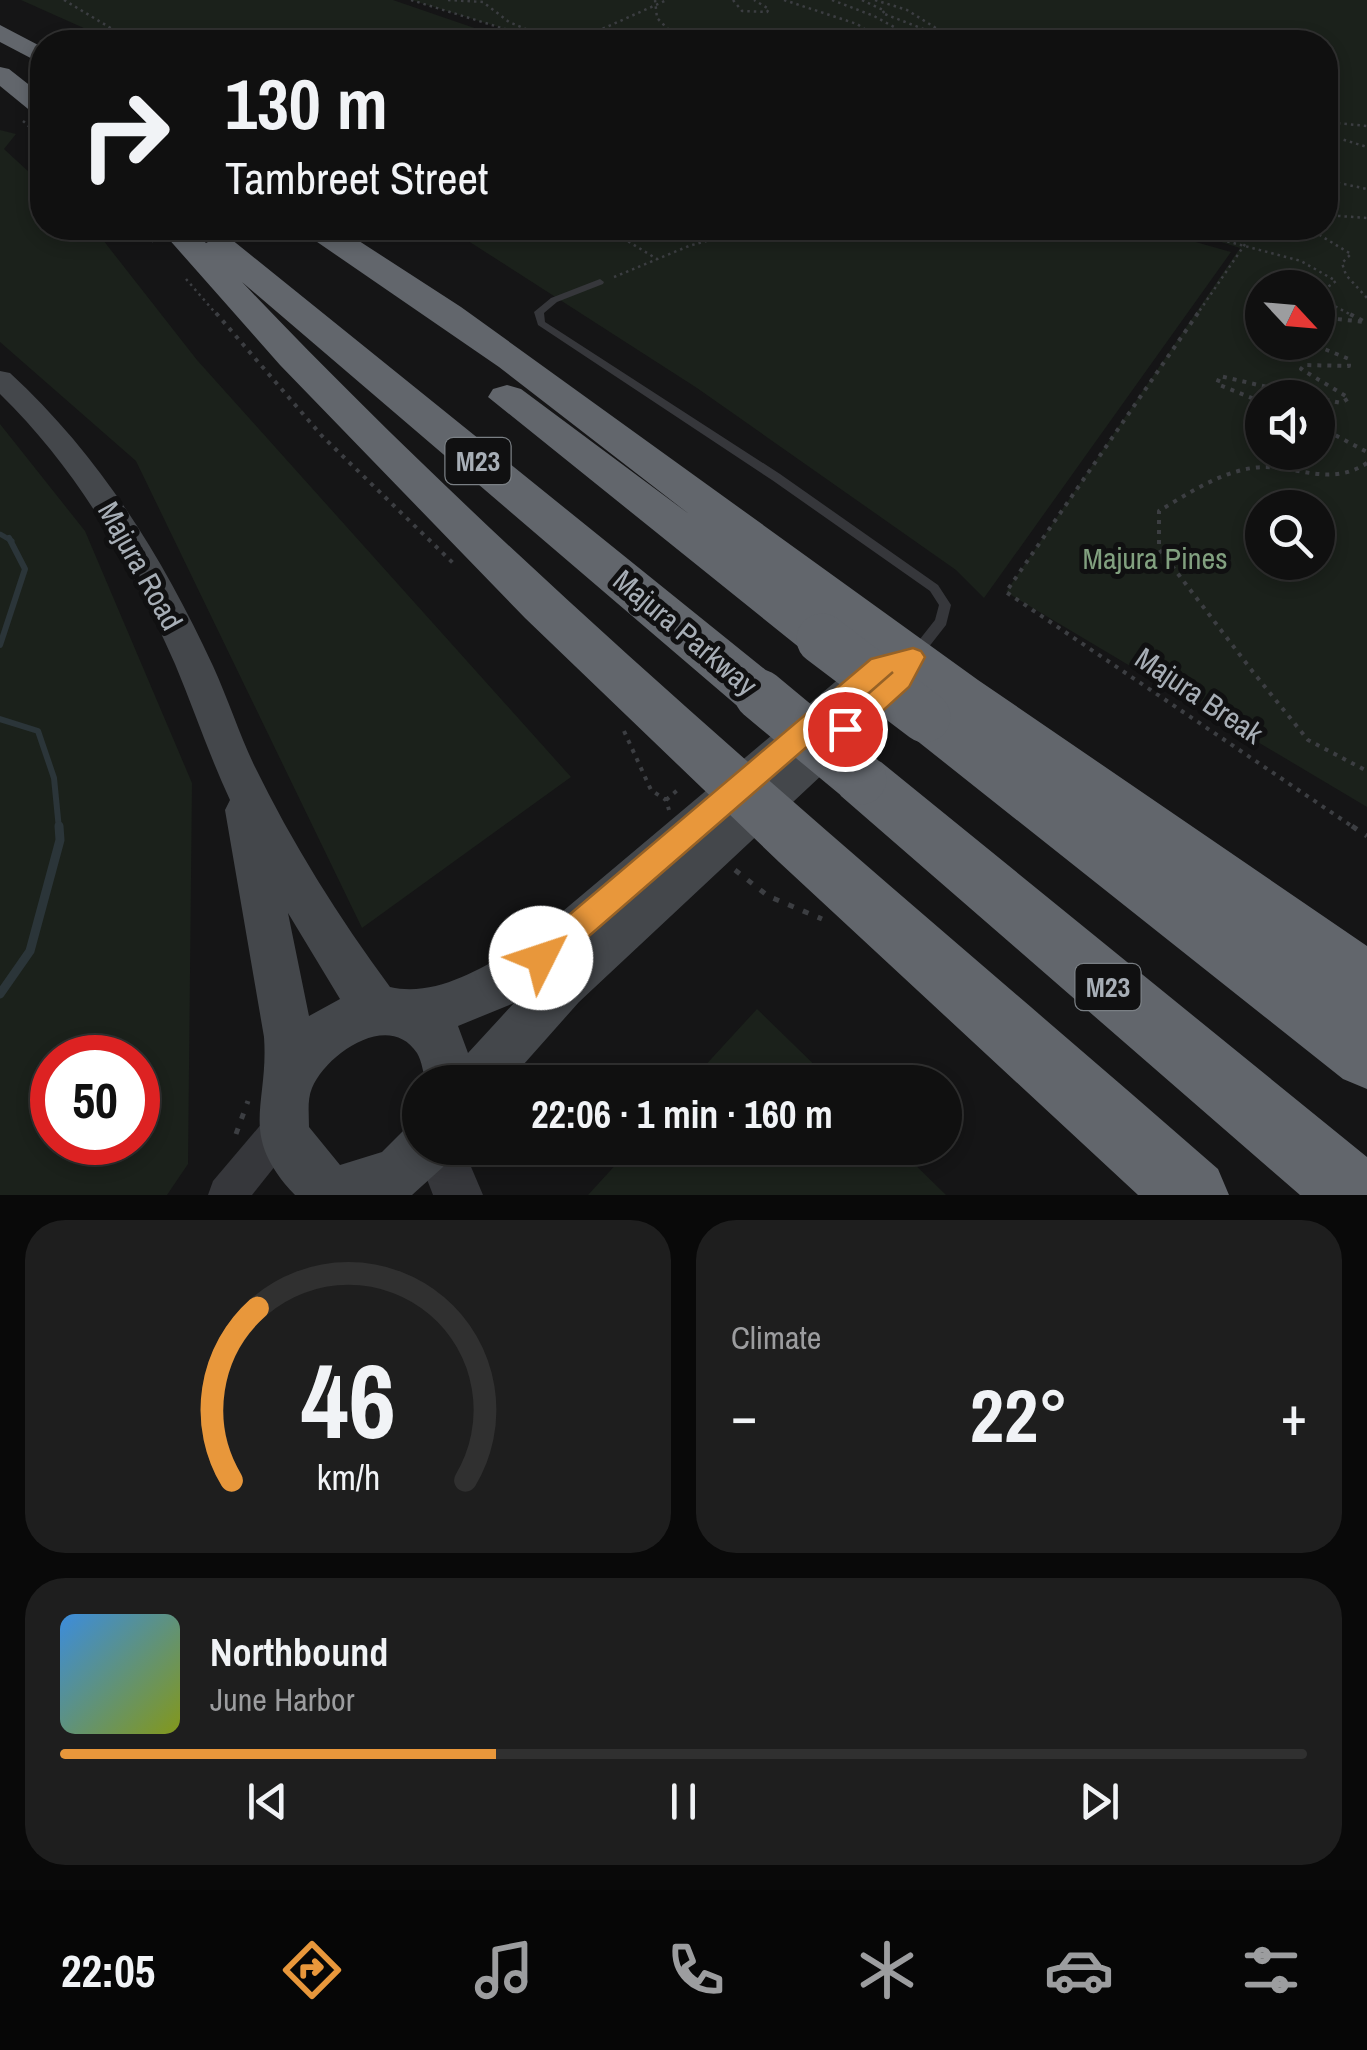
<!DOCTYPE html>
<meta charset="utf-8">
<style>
body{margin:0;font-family:"Archivo Narrow",sans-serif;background:#1e1e1e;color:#f1f3f6;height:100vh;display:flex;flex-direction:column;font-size:38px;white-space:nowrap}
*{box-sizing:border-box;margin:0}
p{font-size:32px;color:#9c9d9f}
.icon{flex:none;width:55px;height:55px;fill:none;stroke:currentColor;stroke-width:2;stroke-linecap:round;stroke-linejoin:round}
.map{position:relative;height:1195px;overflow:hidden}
.details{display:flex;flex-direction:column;gap:25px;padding:25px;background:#090909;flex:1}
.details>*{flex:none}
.hud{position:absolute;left:30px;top:30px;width:1308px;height:210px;border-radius:40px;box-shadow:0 5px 15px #0003,0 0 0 2px #303030;background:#101010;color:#f1f3f6;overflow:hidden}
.needle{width:65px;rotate:116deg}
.fabs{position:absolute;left:1245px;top:270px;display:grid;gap:20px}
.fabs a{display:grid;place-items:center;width:90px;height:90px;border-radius:50%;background:#101010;box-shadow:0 5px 15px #0003,0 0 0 2px #303030;font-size:50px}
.speed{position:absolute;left:30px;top:1035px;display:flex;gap:20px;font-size:50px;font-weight:700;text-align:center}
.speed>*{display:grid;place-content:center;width:130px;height:130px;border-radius:50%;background:#101010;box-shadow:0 5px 15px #0003,0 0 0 2px #303030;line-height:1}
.speed .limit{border:15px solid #d22;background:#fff;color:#111}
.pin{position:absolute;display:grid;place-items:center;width:85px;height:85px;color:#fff;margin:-42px;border:5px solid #fff;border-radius:50%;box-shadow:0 2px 10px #0007}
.me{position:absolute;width:110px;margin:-55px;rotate:49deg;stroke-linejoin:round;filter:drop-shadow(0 0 8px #0008)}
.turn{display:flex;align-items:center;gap:35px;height:210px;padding:0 30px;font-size:45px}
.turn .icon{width:130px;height:130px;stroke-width:2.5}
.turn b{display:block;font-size:70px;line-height:85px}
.big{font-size:75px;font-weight:700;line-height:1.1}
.details .tile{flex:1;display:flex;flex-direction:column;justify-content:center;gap:15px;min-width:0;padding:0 35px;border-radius:40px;background:#1e1e1e}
.details .dial{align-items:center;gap:0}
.dial svg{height:260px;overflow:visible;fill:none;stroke:#303030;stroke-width:7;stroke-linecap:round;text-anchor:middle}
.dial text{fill:#f1f3f6;stroke:none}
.song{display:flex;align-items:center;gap:30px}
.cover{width:120px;height:120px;border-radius:15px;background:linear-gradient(135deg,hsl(210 70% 55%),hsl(70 70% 35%))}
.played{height:10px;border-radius:5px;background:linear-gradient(90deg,#e8973b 35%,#303030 35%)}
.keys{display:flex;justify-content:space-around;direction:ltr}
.heat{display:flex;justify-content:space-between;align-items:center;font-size:55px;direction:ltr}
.details .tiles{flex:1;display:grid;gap:25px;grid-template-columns:1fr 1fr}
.tile:last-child{grid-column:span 2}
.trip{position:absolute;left:402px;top:1065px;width:560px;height:100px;border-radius:50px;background:#101010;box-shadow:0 5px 15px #0003,0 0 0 2px #303030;font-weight:700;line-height:100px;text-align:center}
.tab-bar{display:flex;height:160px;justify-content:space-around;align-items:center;background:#060606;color:#9c9d9f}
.tab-bar .icon{width:70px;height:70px}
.tab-bar .on{color:#e8973b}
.tab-bar b{font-size:45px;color:#f1f3f6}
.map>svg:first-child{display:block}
.green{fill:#1b211b;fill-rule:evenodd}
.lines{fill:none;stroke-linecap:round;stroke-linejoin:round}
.stream-far2{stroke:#2b3539;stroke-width:5}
.stream-far1{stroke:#2b3539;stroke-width:6}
.stream{stroke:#2b3539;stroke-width:9}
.path-far2{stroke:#3c3e42;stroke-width:2.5;stroke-dasharray:2.5 4;stroke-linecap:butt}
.path-far1{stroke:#3c3e42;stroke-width:4;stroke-dasharray:4 6;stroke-linecap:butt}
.path{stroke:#3c3e42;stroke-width:5;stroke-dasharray:6 10;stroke-linecap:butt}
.service{fill:#36373b;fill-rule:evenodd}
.minor{fill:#36373b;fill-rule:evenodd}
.tertiary{fill:#36373b;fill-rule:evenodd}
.secondary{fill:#44474b;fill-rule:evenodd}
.motorway{fill:#62666c;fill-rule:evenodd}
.motorway-bridge{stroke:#62666c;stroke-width:51}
.route{fill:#e8973b;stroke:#976226;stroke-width:2.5}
.labels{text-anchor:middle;stroke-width:10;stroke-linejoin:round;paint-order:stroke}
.shield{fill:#101011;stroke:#7a7f84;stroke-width:2.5}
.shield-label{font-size:28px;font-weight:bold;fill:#a7aeb6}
.park-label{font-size:30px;fill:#81a07f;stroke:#101011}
.street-label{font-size:30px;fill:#a7aeb6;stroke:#101011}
</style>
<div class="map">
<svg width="1367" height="1195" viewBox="0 0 1367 1195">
<rect width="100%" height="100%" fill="#151516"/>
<!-- green -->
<path class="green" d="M21,0H393L515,42H115Z
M411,0H1367V807L1006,592L1240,248L1177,228H1325V42H547ZM1262,288H1318V342H1262ZM1262,398H1318V452H1262ZM1262,508H1318V562H1262Z
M0,130L16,134L4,149L42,184V228H89L103,240L197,360L571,777L362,928L136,461L0,342Z
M448,228H1146L1231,252L984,598L956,570L697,388Z
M0,424L85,531L192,783L188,1164L167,1195H0ZM52,1058H138V1142H52Z
M757,1009L832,1082H690Z
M631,1148H898L946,1195H588Z"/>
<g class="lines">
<!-- stream-far2 -->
<path class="stream-far2" d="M0,534L12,541"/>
<!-- stream-far1 -->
<path class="stream-far1" d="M0,645L25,569L9,538
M0,719L38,731L54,778L59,829"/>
<!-- stream -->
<path class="stream" d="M0,994L30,951L60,840L59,826"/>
<!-- path-far2 -->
<path class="path-far2" d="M64,0L134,42
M411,0L547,42
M448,0L483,2L509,22L556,42
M655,0L657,18L681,42
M733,0L742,11L767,12L769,9L754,0
M784,0L857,24L884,42
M832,0L874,16L921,42
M862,0L885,11L882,13L957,42
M875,0L907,10L955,40
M573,42L667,0
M23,121L42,138
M1325,122L1367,126
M1325,134L1367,147
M1325,180L1367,189
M1325,215L1367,218
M139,228L153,242
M606,228L657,259
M1177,228L1301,261L1336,281L1328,287L1278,281L1290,288
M1201,228L1227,241
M1308,228L1351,254L1342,263L1346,275L1367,298
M614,277L689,246L751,228
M186,279L218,316
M1318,297L1353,316
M1196,316L1256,228"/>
<!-- path-far1 -->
<path class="path-far1" d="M216,313L322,436L453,563
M1198,313L1006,592L1356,829
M1318,317L1365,322L1348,313
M1307,342L1349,359V366L1304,365L1301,369L1349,398L1341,403L1318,398
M1262,402L1217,384L1220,376L1314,398
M1318,426L1367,452
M1367,463C1328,489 1293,462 1252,468C1219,473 1187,494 1159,511V549L1253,672L1308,740L1367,771
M624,731L651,790L666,800L669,810
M666,800L681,787"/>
<!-- path -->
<path class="path" d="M1352,826L1367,836
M735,870L768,896L822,919
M236,1134L248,1101"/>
<!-- service -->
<path class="service" d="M600,279L604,282L603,284L557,302L544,313L545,322L780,474L938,585L951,605L946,625L921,657H911L909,653L935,620L939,605L930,591L772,480L538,325L534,312L551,298Z"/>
<!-- minor -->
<path class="minor" d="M282,1109L295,1115L301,1128L295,1141L252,1195H208L213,1181L269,1115Z"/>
<!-- tertiary -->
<path class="tertiary" d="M420,1135V1148H463L483,1195H433L415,1148Z"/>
<!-- secondary -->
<path class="secondary" d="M0,371L10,373C100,456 162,556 213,666C228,699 239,733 254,765C292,843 339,918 390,987C437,998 485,966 525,943L866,656C891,647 909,652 922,676L916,687L579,1002L508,1082H426C423,1073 422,1061 417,1053C389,1010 326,1054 312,1088C307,1100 309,1114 309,1127L340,1165L382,1152L405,1129L420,1123V1148H450L443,1167L412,1195H295C237,1134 269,1106 264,1037L225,810L230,800C209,755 194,709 175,664C131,564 79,471 0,394ZM288,913L340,999L309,1016ZM514,1003L468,1053L458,1026Z"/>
<!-- motorway -->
<path class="motorway" d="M0,25L42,47V64L0,42Z
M0,67L9,69L42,95V115L33,113L0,86Z
M159,228H191L206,243L220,236L231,239L778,680L786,695L778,710L760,716L742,710L242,282C545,601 887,880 1218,1169L1229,1195H1138L779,862L525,618L280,365Z
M303,228H339L461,307L978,680L1367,946V1089L1343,1079L906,732L899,717L906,702L923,696L845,636L839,652L822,658L805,652L488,397L493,389L507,385L521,389L689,514L499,367L307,235Z
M861,755L881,762L1367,1157V1195H1300L841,796L833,779L841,762Z"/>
<!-- motorway-bridge -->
<path class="motorway-bridge" d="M822,639L925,717
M760,695L861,779"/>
</g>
<!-- route -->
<path class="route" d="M913,648L921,651L925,657L909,687L854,737L845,740L836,737L832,729L836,722L893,672L551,969L541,973L530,969L526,958L530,948L871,659Z"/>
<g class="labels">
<!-- shield labels -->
<g class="shield">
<rect x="445.5" y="438" width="65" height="46" rx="8"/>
<rect x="1075.5" y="964" width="65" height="46" rx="8"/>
</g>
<g class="shield-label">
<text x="478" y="471">M23</text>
<text x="1108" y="997">M23</text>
</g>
<!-- park labels -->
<g class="park-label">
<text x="1155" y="569">Majura Pines</text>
</g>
<!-- street labels -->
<g class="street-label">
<text transform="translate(140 566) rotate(61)" y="10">Majura Road</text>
<text transform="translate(685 633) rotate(40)" y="10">Majura Parkway</text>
<text transform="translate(1199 696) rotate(34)" y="10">Majura Break</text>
</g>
</g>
</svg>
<div class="fabs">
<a><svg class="needle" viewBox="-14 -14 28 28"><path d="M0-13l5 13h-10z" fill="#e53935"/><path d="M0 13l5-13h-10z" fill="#9c9d9f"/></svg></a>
<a><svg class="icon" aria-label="sound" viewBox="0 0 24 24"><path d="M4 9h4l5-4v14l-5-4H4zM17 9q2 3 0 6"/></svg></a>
<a><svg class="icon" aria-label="search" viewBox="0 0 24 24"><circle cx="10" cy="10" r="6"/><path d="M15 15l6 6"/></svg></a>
</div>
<div class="speed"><div class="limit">50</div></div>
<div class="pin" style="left:845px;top:729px;background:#d93025"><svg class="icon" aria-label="arrive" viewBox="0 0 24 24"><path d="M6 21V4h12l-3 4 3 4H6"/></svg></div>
<svg class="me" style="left:541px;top:958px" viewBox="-20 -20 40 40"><circle r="19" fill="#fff"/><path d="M0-13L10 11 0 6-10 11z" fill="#e8973b"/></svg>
<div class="trip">22:06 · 1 min · 160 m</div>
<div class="hud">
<div class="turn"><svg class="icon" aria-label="right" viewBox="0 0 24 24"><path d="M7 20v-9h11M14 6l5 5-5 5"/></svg><div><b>130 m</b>Tambreet Street</div></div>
</div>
</div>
<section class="details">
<div class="tiles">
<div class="tile dial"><svg viewBox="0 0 100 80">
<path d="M14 69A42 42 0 1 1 86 69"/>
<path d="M14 69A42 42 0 0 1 22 16" stroke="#e8973b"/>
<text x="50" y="56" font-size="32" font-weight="700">46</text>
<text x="50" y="72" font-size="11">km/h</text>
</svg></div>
<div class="tile"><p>Climate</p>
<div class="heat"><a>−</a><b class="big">22°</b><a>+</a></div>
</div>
<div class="tile">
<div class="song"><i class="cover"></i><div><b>Northbound</b><p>June Harbor</p></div></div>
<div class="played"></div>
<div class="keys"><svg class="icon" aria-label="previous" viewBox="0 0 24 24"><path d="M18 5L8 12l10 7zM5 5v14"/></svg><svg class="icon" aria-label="pause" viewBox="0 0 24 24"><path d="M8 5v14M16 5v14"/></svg><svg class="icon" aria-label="next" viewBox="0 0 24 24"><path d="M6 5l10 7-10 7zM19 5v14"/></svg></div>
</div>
</div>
</section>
<nav class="tab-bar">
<b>22:05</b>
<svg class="icon on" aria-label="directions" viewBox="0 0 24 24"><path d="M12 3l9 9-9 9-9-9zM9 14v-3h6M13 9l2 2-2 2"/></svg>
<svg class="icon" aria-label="music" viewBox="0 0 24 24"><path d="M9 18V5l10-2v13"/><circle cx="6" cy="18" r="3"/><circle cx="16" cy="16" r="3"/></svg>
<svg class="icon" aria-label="phone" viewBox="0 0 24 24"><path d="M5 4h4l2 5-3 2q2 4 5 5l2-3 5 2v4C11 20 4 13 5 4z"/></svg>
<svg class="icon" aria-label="climate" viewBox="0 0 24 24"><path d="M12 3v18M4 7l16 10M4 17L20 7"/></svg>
<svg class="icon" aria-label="car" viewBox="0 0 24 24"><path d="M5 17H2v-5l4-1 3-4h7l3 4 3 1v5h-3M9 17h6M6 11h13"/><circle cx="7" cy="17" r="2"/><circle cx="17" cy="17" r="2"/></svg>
<svg class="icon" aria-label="filters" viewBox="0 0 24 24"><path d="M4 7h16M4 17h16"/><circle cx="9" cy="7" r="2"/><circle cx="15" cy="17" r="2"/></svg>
</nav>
